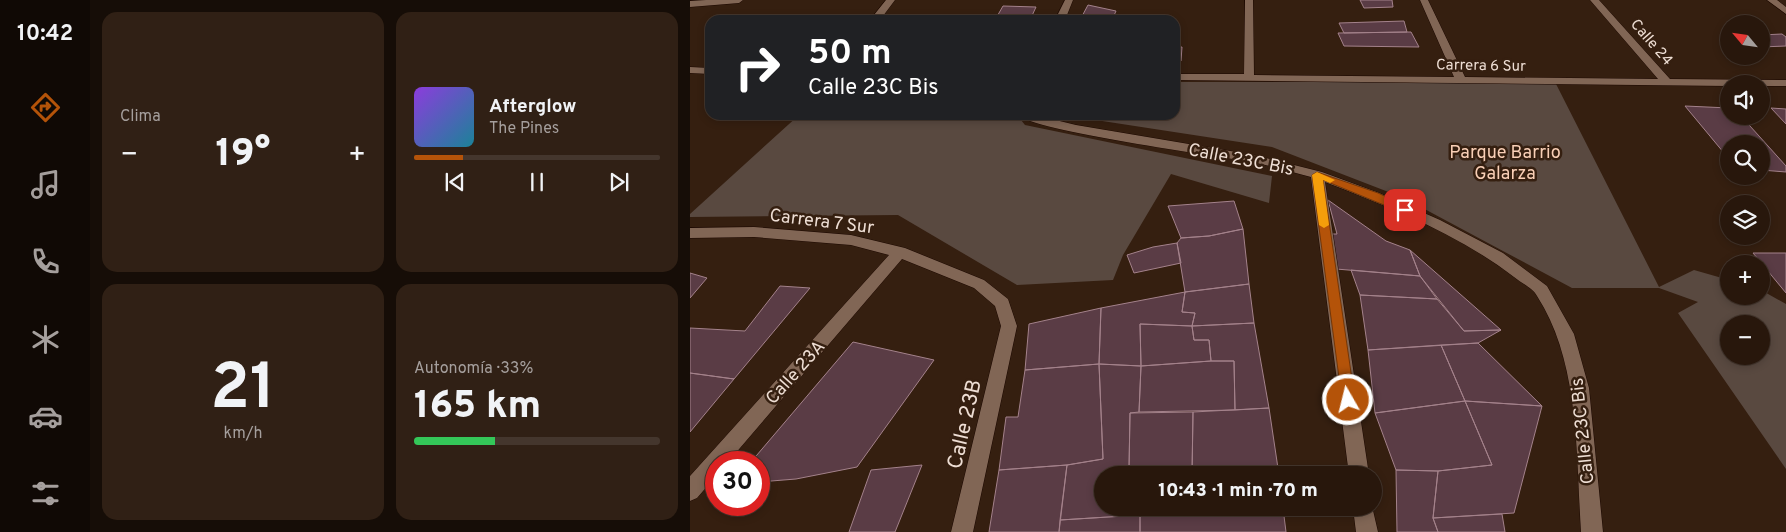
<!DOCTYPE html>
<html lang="es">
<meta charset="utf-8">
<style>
body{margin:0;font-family:Overpass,sans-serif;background:#302015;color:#f1f3f6;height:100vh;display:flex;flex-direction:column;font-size:19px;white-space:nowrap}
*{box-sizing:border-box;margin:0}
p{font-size:16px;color:#a59f9d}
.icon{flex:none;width:28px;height:28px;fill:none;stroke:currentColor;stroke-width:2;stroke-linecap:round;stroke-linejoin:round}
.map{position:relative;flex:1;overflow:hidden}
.sheet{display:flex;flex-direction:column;gap:12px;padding:12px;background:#160d07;width:600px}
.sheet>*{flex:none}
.hud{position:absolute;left:15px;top:15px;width:475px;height:105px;border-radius:15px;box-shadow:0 2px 8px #0003,0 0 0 1px #44362d;background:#202124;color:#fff;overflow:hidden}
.needle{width:32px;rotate:299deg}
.buttons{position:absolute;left:1030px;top:15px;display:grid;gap:10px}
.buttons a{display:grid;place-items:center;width:50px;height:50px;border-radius:50%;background:#28170c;box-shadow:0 2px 8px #0003,0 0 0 1px #44362d;font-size:25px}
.speed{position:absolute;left:15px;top:451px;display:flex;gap:10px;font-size:25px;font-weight:700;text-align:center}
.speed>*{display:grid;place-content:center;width:65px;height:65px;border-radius:50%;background:#28170c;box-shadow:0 2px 8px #0003,0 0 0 1px #44362d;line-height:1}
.speed .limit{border:8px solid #d22;background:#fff;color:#111}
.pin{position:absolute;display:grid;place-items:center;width:42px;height:42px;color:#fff;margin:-21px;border-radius:10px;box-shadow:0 2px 8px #0006}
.me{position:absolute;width:55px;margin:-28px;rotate:352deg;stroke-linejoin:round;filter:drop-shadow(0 0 4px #0008)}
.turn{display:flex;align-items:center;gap:18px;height:105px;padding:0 20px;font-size:22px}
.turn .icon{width:65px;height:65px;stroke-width:2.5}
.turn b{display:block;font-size:35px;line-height:42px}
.big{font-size:38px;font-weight:800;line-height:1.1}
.sheet .tile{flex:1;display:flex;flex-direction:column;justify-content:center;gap:8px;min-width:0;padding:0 18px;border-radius:15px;background:#302015}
.sheet .dial{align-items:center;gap:0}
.dial b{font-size:65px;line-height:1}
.song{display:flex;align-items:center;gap:15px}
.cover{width:60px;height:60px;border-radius:8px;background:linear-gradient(135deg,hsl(270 70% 55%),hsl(190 70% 35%))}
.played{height:5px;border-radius:2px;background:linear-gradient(90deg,#b45309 20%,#44362d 20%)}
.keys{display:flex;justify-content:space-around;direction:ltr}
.heat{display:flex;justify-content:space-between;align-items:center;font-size:28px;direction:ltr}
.charge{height:8px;border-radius:4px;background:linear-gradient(90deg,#34c759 33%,#44362d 0)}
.sheet .tiles{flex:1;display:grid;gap:12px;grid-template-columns:repeat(2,1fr)}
.trip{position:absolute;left:404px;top:466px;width:288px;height:50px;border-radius:25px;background:#28170c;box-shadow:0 2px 8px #0003,0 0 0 1px #44362d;font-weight:800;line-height:50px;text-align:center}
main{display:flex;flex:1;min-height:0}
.dock{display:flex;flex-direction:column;width:90px;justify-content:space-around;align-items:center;background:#100905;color:#a59f9d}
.dock .icon{width:35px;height:35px}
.dock .selected{color:#b45309}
.dock b{font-size:22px;color:#f1f3f6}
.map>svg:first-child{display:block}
.green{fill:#594940;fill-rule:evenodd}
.building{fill:#5a3c45;stroke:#a4828b}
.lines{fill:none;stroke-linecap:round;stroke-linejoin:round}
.minor-casing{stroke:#1c0800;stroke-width:1}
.minor{fill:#816655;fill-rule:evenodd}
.route{fill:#b45309;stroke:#753606}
.slow{fill:#f59e0b}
.labels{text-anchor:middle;stroke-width:5;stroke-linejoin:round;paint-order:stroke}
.far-street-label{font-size:15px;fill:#eeded4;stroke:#351f10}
.park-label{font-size:18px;fill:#f9cfb6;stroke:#351f10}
.street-label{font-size:18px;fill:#eeded4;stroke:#351f10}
.near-street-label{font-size:21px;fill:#eeded4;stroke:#351f10}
</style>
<main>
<nav class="dock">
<b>10:42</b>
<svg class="icon selected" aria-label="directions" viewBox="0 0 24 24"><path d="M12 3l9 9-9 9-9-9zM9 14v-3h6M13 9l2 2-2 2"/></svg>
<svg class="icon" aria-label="music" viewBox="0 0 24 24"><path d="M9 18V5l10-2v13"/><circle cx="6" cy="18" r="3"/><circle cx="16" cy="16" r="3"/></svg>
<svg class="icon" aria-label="phone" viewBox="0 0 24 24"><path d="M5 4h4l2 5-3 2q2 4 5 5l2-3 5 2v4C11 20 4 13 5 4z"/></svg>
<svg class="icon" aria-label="climate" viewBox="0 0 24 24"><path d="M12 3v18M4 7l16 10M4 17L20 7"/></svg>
<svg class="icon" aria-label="car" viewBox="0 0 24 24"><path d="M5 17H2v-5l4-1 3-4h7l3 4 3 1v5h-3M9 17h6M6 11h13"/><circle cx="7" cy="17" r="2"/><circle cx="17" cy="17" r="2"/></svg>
<svg class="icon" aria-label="filters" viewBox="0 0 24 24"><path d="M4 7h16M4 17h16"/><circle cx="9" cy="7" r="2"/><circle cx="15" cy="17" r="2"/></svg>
</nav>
<section class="sheet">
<div class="tiles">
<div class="tile"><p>Clima</p>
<div class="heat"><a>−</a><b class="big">19°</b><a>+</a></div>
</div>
<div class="tile">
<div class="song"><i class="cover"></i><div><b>Afterglow</b><p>The Pines</p></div></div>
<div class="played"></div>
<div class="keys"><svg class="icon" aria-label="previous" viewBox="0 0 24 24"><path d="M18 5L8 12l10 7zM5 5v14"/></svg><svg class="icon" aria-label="pause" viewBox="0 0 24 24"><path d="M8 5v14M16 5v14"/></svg><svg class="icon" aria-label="next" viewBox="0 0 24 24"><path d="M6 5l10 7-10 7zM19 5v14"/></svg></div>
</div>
<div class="tile dial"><b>21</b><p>km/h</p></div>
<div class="tile"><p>Autonomía · 33%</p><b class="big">165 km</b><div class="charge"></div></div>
</div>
</section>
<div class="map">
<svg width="1096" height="532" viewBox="0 0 1096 532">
<rect width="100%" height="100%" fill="#351f10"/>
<!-- green -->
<path class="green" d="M485,82H865L969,287L1004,270L1039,280V296H1071V290L1096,304V469L988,313L1008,302L969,288H882L714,198L582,147L373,115H485ZM1039,324H1071V356H1039Z
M109,115H179L184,117L327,115L335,125L582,176L579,203L481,174L433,255L423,280L327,285L208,215L0,217V214Z"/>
<!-- building -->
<path class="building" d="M670,0H702L703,7L674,8Z
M398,5L426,11L422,20H390Z
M313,6L346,7L340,20H305Z
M714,21L717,32L654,33L649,23Z
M721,32L729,47L654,46L648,33Z
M1092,34L1096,37V46L1071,47V35Z
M485,47H492L491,61H485Z
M995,106L1039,108V116H1051L1096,166V172L1071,170V144H1039V159Z
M1081,108L1096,109V124Z
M638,200L696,241L720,250L730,276L646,269L639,234H647Z
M544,201L553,229L519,236L491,238L478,206Z
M553,229L559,284L495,292L487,243L491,238L519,236Z
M487,243L491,263L444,273L437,255L463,247Z
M720,250L811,330L774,331L730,276Z
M1063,253H1096V293Z
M661,270L730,276L747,299L670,295Z
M0,273L17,278L0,298Z
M559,284L564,323L502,326L505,313L492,312L495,292Z
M90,286L120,288L44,379L0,373V328L55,331Z
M495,292L492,312L505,313L502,326L450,324L451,366L409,364L411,308Z
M670,295L747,299L774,331L811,330L788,343L678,350Z
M411,308L409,364L335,370L339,324Z
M564,323L579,408L545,410L544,361H521L519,340H504L502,326Z
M450,324L502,326L504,340H519L521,361L451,366Z
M163,342L244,360L167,467L106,479L69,482V462H61Z
M788,343L852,406L775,401L751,345Z
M751,345L775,401L685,413L678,350Z
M521,361H544L545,410L449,412L451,366Z
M409,364L413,459L377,465L309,470L316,417H328L335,370Z
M409,364L451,366L449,412L440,413L439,469L451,466L450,475H412V508H450V515L370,520L377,465L413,459Z
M0,373L44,379L0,432Z
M775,401L802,465L748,471L706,470L685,413Z
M775,401L852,406L824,513L743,518L748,471L802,465Z
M579,408L589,475H502L503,412Z
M503,412L502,475H450L451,466L439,469L440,413Z
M232,465L205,532H159L181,470Z
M377,465L369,532H299L309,470Z
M706,470L748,471L743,518L748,532H707Z
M450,508H563L450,515Z
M563,508H593L596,532H450V515Z
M812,514L815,532H748L743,518Z
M450,515V532H369L370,520Z"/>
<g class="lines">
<!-- minor casing -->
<g class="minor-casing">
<path id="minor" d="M16,0H53L49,3L0,7V1Z
M196,0H205L190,20H180Z
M375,0H383L375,20H365Z
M555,0H563L564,75L764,77L730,0H738L775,77L968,79L900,0H909L980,79L1096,80V86H1071V84H1039V86L485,80V74H554Z
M1077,0H1087L1096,7V14Z
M0,67L20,68V74L0,73Z
M328,115H345L386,125L564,155L632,172L689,193L750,220L813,253L857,286L884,334L899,388L913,532H891C886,456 890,362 847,296C843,288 831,283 824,277C768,234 700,207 635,182L679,475H659L621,177C601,172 582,166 562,162C528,156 343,131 328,115Z
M64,227L161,235L215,248L294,280L318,299L327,326L283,532H261L311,326L305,306L284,288L212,259L38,462H26V476L7,498L0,501V476L199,255L161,245L64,237L0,238V228Z
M682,506L688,532H666L663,508Z"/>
</g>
<!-- minor -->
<use href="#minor" class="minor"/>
</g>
<!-- route -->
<path class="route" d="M627,172L688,193L718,207L720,210L715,213L711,212L633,180L665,400L663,404L658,406L654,404L652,400L622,175Z"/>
<!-- slow -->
<path class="slow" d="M627,172L645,180L640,183L633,180L639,225L634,228L629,225L622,175Z"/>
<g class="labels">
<!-- far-street labels -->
<g class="far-street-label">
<text transform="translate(962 42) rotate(49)" y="5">Calle 24</text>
<text transform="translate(791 65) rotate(1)" y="5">Carrera 6 Sur</text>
</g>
<!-- park labels -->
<g class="park-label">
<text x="815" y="158">Parque Barrio<tspan x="815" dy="21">Galarza</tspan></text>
</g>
<!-- street labels -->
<g class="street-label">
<text transform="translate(551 159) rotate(11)" y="6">Calle 23C Bis</text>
<text transform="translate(132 221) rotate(7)" y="6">Carrera 7 Sur</text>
<text transform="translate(105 372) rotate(-48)" y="6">Calle 23A</text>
<text transform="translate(892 431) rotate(-96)" y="6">Calle 23C Bis</text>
</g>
<!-- near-street labels -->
<g class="near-street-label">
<text transform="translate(274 424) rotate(-77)" y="7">Calle 23B</text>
</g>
</g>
</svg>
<div class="buttons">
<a><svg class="needle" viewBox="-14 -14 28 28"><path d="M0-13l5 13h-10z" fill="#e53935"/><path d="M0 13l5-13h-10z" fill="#a59f9d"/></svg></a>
<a><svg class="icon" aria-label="sound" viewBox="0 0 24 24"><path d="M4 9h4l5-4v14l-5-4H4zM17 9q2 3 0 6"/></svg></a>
<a><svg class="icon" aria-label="search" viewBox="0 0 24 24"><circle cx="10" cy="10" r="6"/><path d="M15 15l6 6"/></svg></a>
<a><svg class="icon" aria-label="layers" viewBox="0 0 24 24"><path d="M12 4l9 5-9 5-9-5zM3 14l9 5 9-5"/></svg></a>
<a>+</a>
<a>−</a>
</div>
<div class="speed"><div class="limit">30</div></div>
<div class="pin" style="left:715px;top:210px;background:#d93025"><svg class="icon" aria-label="arrive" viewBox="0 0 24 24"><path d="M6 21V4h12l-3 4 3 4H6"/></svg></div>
<svg class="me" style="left:658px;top:400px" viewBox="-20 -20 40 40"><circle r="17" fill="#b45309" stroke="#fff" stroke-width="3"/><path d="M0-11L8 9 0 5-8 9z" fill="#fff"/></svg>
<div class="trip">10:43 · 1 min · 70 m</div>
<div class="hud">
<div class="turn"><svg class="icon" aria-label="right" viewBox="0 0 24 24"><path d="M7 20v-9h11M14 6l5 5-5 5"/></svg><div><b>50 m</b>Calle 23C Bis</div></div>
</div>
</div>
</main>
